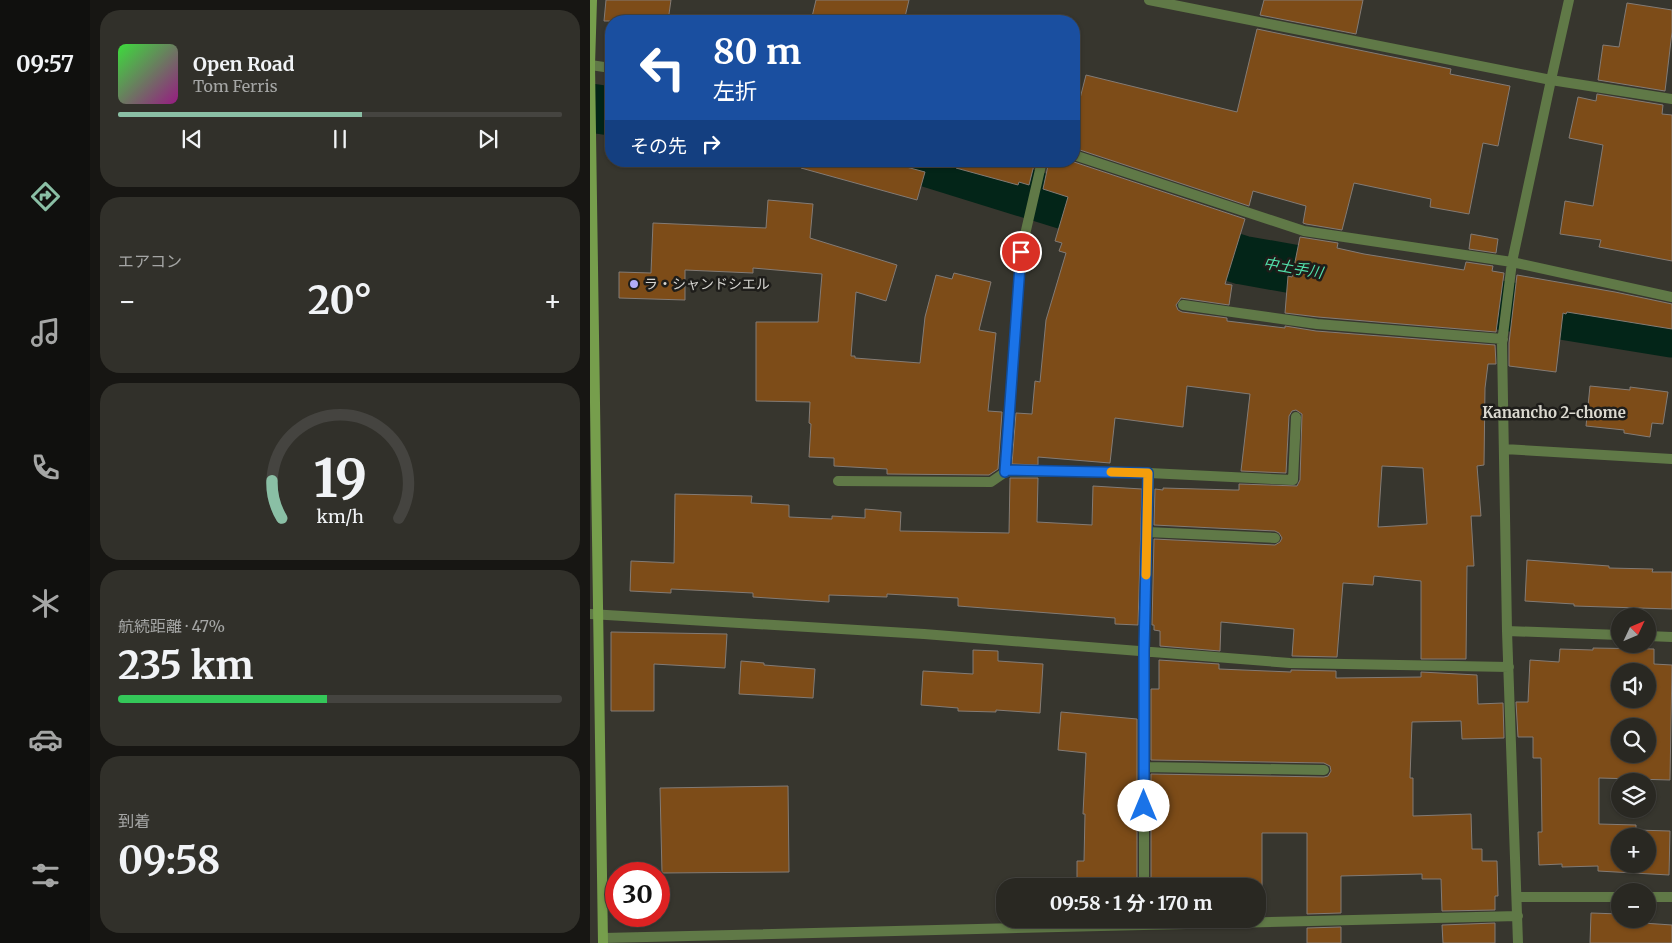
<!DOCTYPE html>
<html lang="ja">
<meta charset="utf-8">
<style>
body{margin:0;font-family:Merriweather,"Noto Sans JP",serif;background:#31302a;color:#f1f3f6;height:100vh;display:flex;flex-direction:column;font-size:19px;white-space:nowrap}
*{box-sizing:border-box;margin:0}
p{font-size:16px;color:#a5a6a5}
.icon{flex:none;width:28px;height:28px;fill:none;stroke:currentColor;stroke-width:2;stroke-linecap:round;stroke-linejoin:round}
.map{position:relative;flex:1;overflow:hidden}
.sheet{display:flex;flex-direction:column;gap:10px;padding:10px;background:#171613;width:500px}
.sheet>*{flex:none}
.guide{position:absolute;left:15px;top:15px;width:475px;height:152px;border-radius:20px;box-shadow:0 1px 4px #0004,0 0 0 1px #454440;background:#1a4fa0;color:#fff;overflow:hidden}
.needle{width:32px;rotate:46deg}
.controls{position:absolute;left:1021px;top:608px;display:grid;gap:10px}
.controls a{display:grid;place-items:center;width:45px;height:45px;border-radius:50%;background:#292822;box-shadow:0 1px 4px #0004,0 0 0 1px #454440;font-size:25px}
.speed{position:absolute;left:15px;top:862px;display:flex;gap:10px;font-size:25px;font-weight:700;text-align:center}
.speed>*{display:grid;place-content:center;width:65px;height:65px;border-radius:50%;background:#292822;box-shadow:0 1px 4px #0004,0 0 0 1px #454440;line-height:1}
.speed .limit{border:8px solid #d22;background:#fff;color:#111}
.pin{position:absolute;display:grid;place-items:center;width:42px;height:42px;color:#fff;margin:-21px;border:2px solid #fff;border-radius:50%;box-shadow:0 1px 5px #0007}
.me{position:absolute;width:55px;margin:-28px;rotate:0deg;stroke-linejoin:round;filter:drop-shadow(0 0 4px #0008)}
.turn{display:flex;align-items:center;gap:18px;height:105px;padding:0 25px;font-size:22px}
.turn .icon{width:65px;height:65px;stroke-width:2.5}
.turn b{display:block;font-size:35px;line-height:42px}
.then{display:flex;align-items:center;height:48px;padding:0 25px;background:#0003;gap:10px;font-size:19px}
.big{font-size:38px;font-weight:700;line-height:1.1}
.sheet .widget{flex:1;display:flex;flex-direction:column;justify-content:center;gap:8px;min-width:0;padding:0 18px;border-radius:20px;background:#31302a}
.sheet .dial{align-items:center;gap:0}
.dial svg{height:130px;overflow:visible;fill:none;stroke:#454440;stroke-width:7;stroke-linecap:round;text-anchor:middle}
.dial text{fill:#f1f3f6;stroke:none}
.song{display:flex;align-items:center;gap:15px}
.cover{width:60px;height:60px;border-radius:8px;background:linear-gradient(135deg,hsl(120 70% 55%),hsl(310 70% 35%))}
.played{height:5px;border-radius:2px;background:linear-gradient(90deg,#8abfa5 55%,#454440 55%)}
.keys{display:flex;justify-content:space-around;direction:ltr}
.heat{display:flex;justify-content:space-between;align-items:center;font-size:28px;direction:ltr}
.charge{height:8px;border-radius:4px;background:linear-gradient(90deg,#34c759 47%,#454440 0)}
.trip{position:absolute;left:406px;top:878px;width:270px;height:50px;border-radius:20px;background:#292822;box-shadow:0 1px 4px #0004,0 0 0 1px #454440;font-weight:700;line-height:50px;text-align:center}
main{display:flex;flex:1;min-height:0}
.tab-bar{display:flex;flex-direction:column;width:90px;justify-content:space-around;align-items:center;background:#10100e;color:#a5a6a5}
.tab-bar .icon{width:35px;height:35px}
.tab-bar .current{color:#8abfa5}
.tab-bar b{font-size:22px;color:#f1f3f6}
.map>svg:first-child{display:block}
.lines{fill:none;stroke-linecap:round;stroke-linejoin:round}
.river{stroke:#032518;stroke-width:49}
.building{fill:#7d4c18;stroke:#837b75;fill-rule:evenodd}
.street{stroke:#607947;stroke-width:10}
.secondary{stroke:#769e4c;stroke-width:10}
.route-casing{stroke:#114b97;stroke-width:12}
.route{stroke:#1a73e8;stroke-width:9}
.slow{stroke:#f59e0b;stroke-width:9}
.poi-dot{fill:#b2adf9;stroke:#1e1d1a;stroke-width:2}
.labels{text-anchor:middle;stroke-width:5;stroke-linejoin:round;paint-order:stroke}
.poi-label{font-size:14px;fill:#d6d5d1;stroke:#1e1d1a;text-anchor:start}
.water-label{font-size:15px;font-style:italic;fill:#53e2ac;stroke:#1e1d1a}
.neighbourhood-label{font-size:15px;font-weight:bold;fill:#dbd9d0;stroke:#1e1d1a}
</style>
<main>
<nav class="tab-bar">
<b>09:57</b>
<svg class="icon current" aria-label="directions" viewBox="0 0 24 24"><path d="M12 3l9 9-9 9-9-9zM9 14v-3h6M13 9l2 2-2 2"/></svg>
<svg class="icon" aria-label="music" viewBox="0 0 24 24"><path d="M9 18V5l10-2v13"/><circle cx="6" cy="18" r="3"/><circle cx="16" cy="16" r="3"/></svg>
<svg class="icon" aria-label="phone" viewBox="0 0 24 24"><path d="M5 4h4l2 5-3 2q2 4 5 5l2-3 5 2v4C11 20 4 13 5 4z"/></svg>
<svg class="icon" aria-label="climate" viewBox="0 0 24 24"><path d="M12 3v18M4 7l16 10M4 17L20 7"/></svg>
<svg class="icon" aria-label="car" viewBox="0 0 24 24"><path d="M5 17H2v-5l4-1 3-4h7l3 4 3 1v5h-3M9 17h6M6 11h13"/><circle cx="7" cy="17" r="2"/><circle cx="17" cy="17" r="2"/></svg>
<svg class="icon" aria-label="filters" viewBox="0 0 24 24"><path d="M4 7h16M4 17h16"/><circle cx="9" cy="7" r="2"/><circle cx="15" cy="17" r="2"/></svg>
</nav>
<section class="sheet">
<div class="widget">
<div class="song"><i class="cover"></i><div><b>Open Road</b><p>Tom Ferris</p></div></div>
<div class="played"></div>
<div class="keys"><svg class="icon" aria-label="previous" viewBox="0 0 24 24"><path d="M18 5L8 12l10 7zM5 5v14"/></svg><svg class="icon" aria-label="pause" viewBox="0 0 24 24"><path d="M8 5v14M16 5v14"/></svg><svg class="icon" aria-label="next" viewBox="0 0 24 24"><path d="M6 5l10 7-10 7zM19 5v14"/></svg></div>
</div>
<div class="widget"><p>エアコン</p>
<div class="heat"><a>−</a><b class="big">20°</b><a>+</a></div>
</div>
<div class="widget dial"><svg viewBox="0 0 100 80">
<path d="M14 69A42 42 0 1 1 86 69"/>
<path d="M14 69A42 42 0 0 1 8 46" stroke="#8abfa5"/>
<text x="50" y="56" font-size="32" font-weight="700">19</text>
<text x="50" y="72" font-size="11">km/h</text>
</svg></div>
<div class="widget"><p>航続距離 · 47%</p><b class="big">235 km</b><div class="charge"></div></div>
<div class="widget"><p>到着</p><b class="big">09:58</b></div>
</section>
<div class="map">
<svg width="1082" height="943" viewBox="0 0 1082 943">
<rect width="100%" height="100%" fill="#37362e"/>
<g class="lines">
<!-- river -->
<path class="river" d="M0,108L21,111
M333,161L652,260L770,281
M854,296L1082,333"/>
</g>
<!-- building -->
<path class="building" d="M16,0H81L78,21H14Z
M226,0H319L314,21H221Z
M674,0H773L766,34L670,15Z
M1037,3L1082,10V32L1075,91L1008,80L1013,45L1029,47Z
M667,29L861,69L860,74L920,86L908,146L893,143L879,214L840,207L841,199L764,183L752,230L716,224L713,223L716,206L663,191L659,206L484,148V122L496,75L647,112Z
M1007,94L1073,105L1072,114L1082,115V261L1009,247L1011,240L970,234L975,201L1003,206L1013,145L979,138L988,97L1006,101Z
M212,161H294L335,172L327,200L211,168Z
M367,161H445L439,185L429,182L428,185L366,168Z
M459,161H481L655,219L635,284L642,285L639,305L591,298L586,305L588,310L592,312L637,318V321L695,328V326L726,331L905,345L906,364H898L895,388L894,465L887,466L891,516H881L884,566H877L876,659H831V581L784,576L783,585L753,583L747,657L702,656L704,629L631,622L630,651L570,646V631L564,630V625H562L564,539L685,545L690,542L692,538L689,533L685,531L564,525L565,489L573,490V488L644,490H649V484L707,486L710,480L712,414L706,410L702,411L699,416L696,473L651,471L660,394L597,386L593,427L525,418L520,463L448,457V465L422,464L426,413L442,414L445,381L450,382L456,320L476,253L469,251L472,243L465,241L478,197L453,189ZM792,466L833,468L837,524L788,527Z
M178,200L223,204L220,238L307,265L296,301L266,292L261,356H265V358L330,363L335,317L346,275L362,279L364,273L401,282L389,330L406,333L398,411L412,412L408,469L399,475L297,474V469L244,466V458L219,457L221,424L219,423L220,402L166,401V322H228L232,274L163,268V273L95,270V300L29,298V272L61,273L63,223L176,228Z
M881,234L908,239L906,253L879,249Z
M710,237L748,243L747,248L774,254L874,270L876,262L903,266L902,271L914,273L906,332L728,317L695,313L698,276L702,277Z
M927,275L1025,292L1082,304V329L977,312L976,314L973,313L966,372L919,366V343Z
M1000,386L1040,390V387L1078,392L1073,424L1062,423L1060,437L1034,433V430L996,426Z
M420,478H448L447,522L502,525L503,486L552,489L548,625L525,624V618L368,606V598L297,594V597L239,595V602L163,597V593L81,589V593L40,591L41,561L84,563L85,494L162,496L161,503L199,505V517L242,519V516L275,518V509L311,512L310,531L419,533Z
M937,560L1019,566V568L1063,569L1062,572H1082V609L984,606V604L935,601Z
M21,632L137,634L135,668L64,664V711H21Z
M1003,648L1064,649V664L1082,665L1080,780L1009,778V824L1046,825V830L1080,831L1079,875L1008,871V866L972,867V864L949,865L948,832H952L951,758H943V737H928L926,702H938L940,660L969,662L970,649L1003,650ZM1030,671H1058V699H1030ZM1030,726H1058V754H1030ZM1030,836H1058V864H1030Z
M383,650L408,651V661L453,664L450,713L406,710V712L368,711V708L331,705L333,671L383,674Z
M569,660L629,664V669L701,672V670L746,671V678L831,677V672L887,675L888,704L913,703L914,738L872,739L871,721L822,722L820,778H823V816L881,814L882,849H892V861H907L908,896H905V910L852,911L851,879H832V874L751,876V913L717,914V833H672V886H561V774L734,777L738,776L741,771L740,766L734,763L561,760V689H569Z
M151,661L174,663V665L225,669L223,698L149,694Z
M471,712L547,719V886H487V861H494L495,814H493L496,753L468,750Z
M198,786L199,872L72,873L70,788Z
M1001,913L1030,914V919H1038V922L1082,925V943H1000Z
M905,923V943H853L852,925Z
M751,927V943H717V928Z"/>
<g class="lines">
<!-- street -->
<path class="street" d="M559,0L961,80L1082,99
M0,65L21,68
M484,155L714,231L922,262L1082,297
M593,305L727,324L913,339
M914,449L1082,459
M415,472L431,252L452,161
M248,481L401,482L417,471L559,473
M557,532L685,538
M0,614L334,634L700,663L919,667
M917,631L1030,635
M1058,636L1082,637
M554,767L734,770
M554,886V651L559,473L703,480L706,417
M927,897H1030
M1058,897H1082
M13,938L928,916
M928,943L917,631L912,343L922,262L961,80L979,0"/>
<!-- secondary -->
<path class="secondary" d="M2,0L0,65L13,943"/>
</g>
<g class="lines">
<!-- route casing -->
<g class="route-casing">
<path id="route" d="M431,252L415,472L416,470L558,473L554,651V806"/>
</g>
<!-- route -->
<use href="#route" class="route"/>
<!-- slow -->
<path class="slow" d="M521,472L558,473L556,575"/>
</g>
<!-- markers -->
<circle class="poi-dot" cx="44" cy="284" r="5"/>
<g class="labels">
<!-- poi labels -->
<g class="poi-label">
<text x="54" y="289">ラ・シャンドシエル</text>
</g>
<!-- water labels -->
<g class="water-label">
<text transform="translate(703 268) rotate(10)" y="5">中土手川</text>
</g>
<!-- neighbourhood labels -->
<g class="neighbourhood-label">
<text x="964" y="418">Kanancho 2-chome</text>
</g>
</g>
</svg>
<div class="controls">
<a><svg class="needle" viewBox="-14 -14 28 28"><path d="M0-13l5 13h-10z" fill="#e53935"/><path d="M0 13l5-13h-10z" fill="#a5a6a5"/></svg></a>
<a><svg class="icon" aria-label="sound" viewBox="0 0 24 24"><path d="M4 9h4l5-4v14l-5-4H4zM17 9q2 3 0 6"/></svg></a>
<a><svg class="icon" aria-label="search" viewBox="0 0 24 24"><circle cx="10" cy="10" r="6"/><path d="M15 15l6 6"/></svg></a>
<a><svg class="icon" aria-label="layers" viewBox="0 0 24 24"><path d="M12 4l9 5-9 5-9-5zM3 14l9 5 9-5"/></svg></a>
<a>+</a>
<a>−</a>
</div>
<div class="speed"><div class="limit">30</div></div>
<div class="pin" style="left:431px;top:252px;background:#d93025"><svg class="icon" aria-label="arrive" viewBox="0 0 24 24"><path d="M6 21V4h12l-3 4 3 4H6"/></svg></div>
<svg class="me" style="left:554px;top:806px" viewBox="-20 -20 40 40"><circle r="19" fill="#fff"/><path d="M0-13L10 11 0 6-10 11z" fill="#1a73e8"/></svg>
<div class="trip">09:58 · 1 分 · 170 m</div>
<div class="guide">
<div class="turn"><svg class="icon" aria-label="left" viewBox="0 0 24 24"><path d="M17 20v-9H6M10 6l-5 5 5 5"/></svg><div><b>80 m</b>左折</div></div>
<div class="then">その先<svg class="icon" aria-label="right" viewBox="0 0 24 24"><path d="M7 20v-9h11M14 6l5 5-5 5"/></svg></div>
</div>
</div>
</main>
